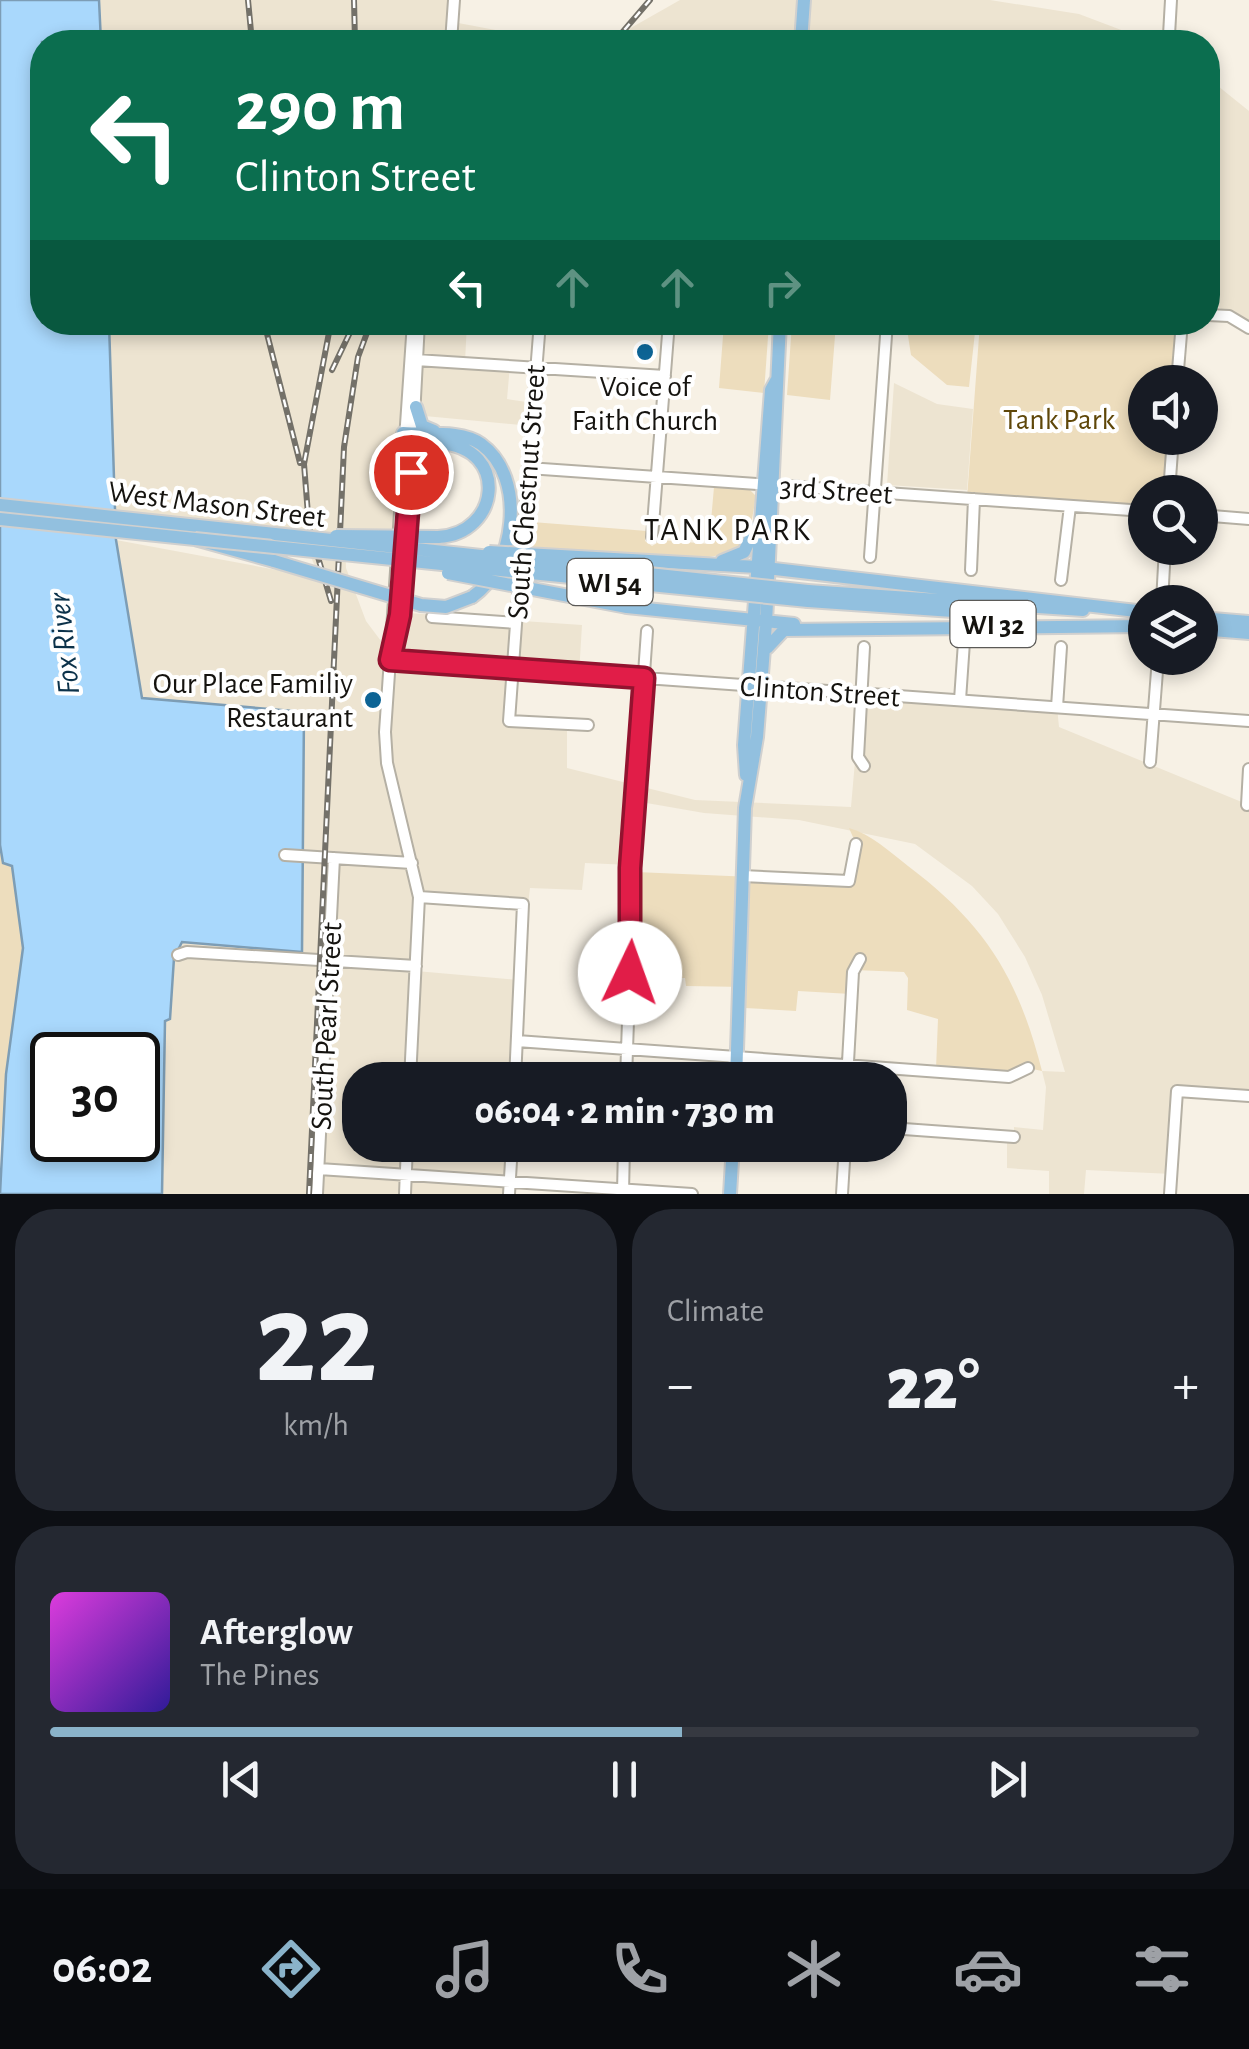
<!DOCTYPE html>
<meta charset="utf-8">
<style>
body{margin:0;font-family:"Alegreya Sans",sans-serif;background:#242831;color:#f1f3f6;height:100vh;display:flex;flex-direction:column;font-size:38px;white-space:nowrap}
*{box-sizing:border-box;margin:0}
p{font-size:32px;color:#9ea1a6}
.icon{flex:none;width:55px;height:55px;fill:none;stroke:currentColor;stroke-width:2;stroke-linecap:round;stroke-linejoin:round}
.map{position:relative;height:1194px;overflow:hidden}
.panel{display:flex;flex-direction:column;gap:15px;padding:15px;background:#0d0f14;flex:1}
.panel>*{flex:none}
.guide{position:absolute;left:30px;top:30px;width:1190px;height:305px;border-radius:40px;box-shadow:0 5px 15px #0003;background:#0b6e4f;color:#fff;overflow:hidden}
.fabs{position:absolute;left:1128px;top:365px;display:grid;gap:20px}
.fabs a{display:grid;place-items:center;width:90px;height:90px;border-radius:50%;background:#171b24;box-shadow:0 5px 15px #0003;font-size:50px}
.speed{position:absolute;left:30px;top:1032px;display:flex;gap:20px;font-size:50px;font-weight:700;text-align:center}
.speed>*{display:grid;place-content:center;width:130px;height:130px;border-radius:50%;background:#171b24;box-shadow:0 5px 15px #0003;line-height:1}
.speed .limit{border:5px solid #111;border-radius:15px;background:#fff;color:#111}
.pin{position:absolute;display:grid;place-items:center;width:85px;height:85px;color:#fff;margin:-42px;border:5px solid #fff;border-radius:50%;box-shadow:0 2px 10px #0007}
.me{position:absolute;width:110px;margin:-55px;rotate:3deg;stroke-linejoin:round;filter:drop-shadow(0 0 8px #0008)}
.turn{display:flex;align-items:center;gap:35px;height:210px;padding:0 40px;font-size:45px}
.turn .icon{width:130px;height:130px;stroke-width:2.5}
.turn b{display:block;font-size:70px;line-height:85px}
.lanes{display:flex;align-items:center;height:95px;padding:0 40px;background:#0003;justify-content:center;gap:50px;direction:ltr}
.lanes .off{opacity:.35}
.big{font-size:75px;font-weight:800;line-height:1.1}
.panel .card{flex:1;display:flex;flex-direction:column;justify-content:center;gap:15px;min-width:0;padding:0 35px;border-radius:40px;background:#242831}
.panel .dial{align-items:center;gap:0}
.dial b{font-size:130px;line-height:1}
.song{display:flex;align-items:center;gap:30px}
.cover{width:120px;height:120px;border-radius:15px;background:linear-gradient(135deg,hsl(300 70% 55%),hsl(250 70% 35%))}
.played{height:10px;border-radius:5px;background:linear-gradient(90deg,#8ab3ca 55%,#363941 55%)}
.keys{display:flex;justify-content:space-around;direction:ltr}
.heat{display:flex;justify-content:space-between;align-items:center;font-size:55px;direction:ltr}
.panel .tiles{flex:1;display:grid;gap:15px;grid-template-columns:1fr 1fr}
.card:last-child{grid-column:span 2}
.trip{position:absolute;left:342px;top:1062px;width:565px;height:100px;border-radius:40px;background:#171b24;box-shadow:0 5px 15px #0003;font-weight:800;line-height:100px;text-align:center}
.dock{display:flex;height:160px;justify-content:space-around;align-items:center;background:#090b0e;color:#9ea1a6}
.dock .icon{width:70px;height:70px}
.dock .current{color:#8ab3ca}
.dock b{font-size:45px;color:#f1f3f6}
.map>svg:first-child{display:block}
.built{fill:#ede4d1}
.green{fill:#edddbd}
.water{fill:#a9d8fc;stroke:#7d9db5;stroke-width:2.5;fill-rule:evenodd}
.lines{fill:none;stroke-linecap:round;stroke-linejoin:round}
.minor-casing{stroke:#b5b0a4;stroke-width:14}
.major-casing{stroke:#d0d0cf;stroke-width:16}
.minor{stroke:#fff;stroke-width:10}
.major{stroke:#92c0df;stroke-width:12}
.rail-casing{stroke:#747169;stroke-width:6}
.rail{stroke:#fff;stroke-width:2.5;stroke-dasharray:8;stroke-linecap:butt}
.major-bridge-casing{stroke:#d0d0cf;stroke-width:16;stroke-linecap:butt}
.major-bridge{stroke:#92c0df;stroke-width:12}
.route-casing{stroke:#92132f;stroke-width:25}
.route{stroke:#e11d48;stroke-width:18}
.poi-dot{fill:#0d6495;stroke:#fff;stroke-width:4}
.labels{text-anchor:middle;stroke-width:8;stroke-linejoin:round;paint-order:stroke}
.shield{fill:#fff;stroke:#5b5a57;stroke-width:2.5}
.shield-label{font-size:28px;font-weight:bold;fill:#15130f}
.poi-label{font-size:30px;fill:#15130f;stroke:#fff}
.park-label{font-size:30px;fill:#5f4709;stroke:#fff}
.street-label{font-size:30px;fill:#15130f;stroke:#fff}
.neighbourhood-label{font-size:32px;letter-spacing:2.5px;fill:#15130f;stroke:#fff}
.water-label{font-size:32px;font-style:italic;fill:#0c324a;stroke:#fff}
</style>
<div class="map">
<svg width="1249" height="1194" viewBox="0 0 1249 1194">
<rect width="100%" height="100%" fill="#f7f1e5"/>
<!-- built -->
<path class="built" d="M99,0H454L453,22L559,42H101Z
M680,0H990L1079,14L1153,42H606Z
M1208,78L1249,111V328L1208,300Z
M109,323H467L465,362L510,365L507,399L533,403L531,426L414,415L400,528L345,536L346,568L366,621L390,653L394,612L582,625L579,674L513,669L510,721L567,724V768L695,800L851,807L861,693L1057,707L1059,727L1249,805V1096L1177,1091L1172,1174L1086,1170L1084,1194H1049V1171L1007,1168V1136L1014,1137V1127L1043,1130L1046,1087L1042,1071L1065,1072L1042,995L1025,957L998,914L972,886L915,844L799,820L704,813L635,801L631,865L585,863L582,890L530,888L528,905L419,897L416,971L519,980L515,1080H360V1145H512L509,1194H162L165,1021L170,1018L174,958L183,942L302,951L303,713L142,698L116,540L320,578L301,534L115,518Z
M894,383L937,404L973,409L967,490L887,485Z"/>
<!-- green -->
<path class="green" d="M724,323H769L764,393L719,388Z
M792,323H836L830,400L787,395Z
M906,323H976L969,387L947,385L911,355Z
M980,323H1182L1177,382H1145V438H1173L1169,492H1145V511L967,498Z
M714,487L749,489L756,496L750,531L741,550C676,570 595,554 527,550L532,522L647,531L645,541L652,546L662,540L709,544Z
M849,828C871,834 890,852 908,866C985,924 1018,977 1042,1071L1028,1068L1015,1076L936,1069L938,1019L907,1010L908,978L904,972L854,970L851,994L798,991L796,1011L745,1008V987L686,986L685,978L630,977L636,872L849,881L856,844Z
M0,845L3,863L12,865L23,948L0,1144Z"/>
<!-- water -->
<path class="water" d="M0,0H99L101,42H42V322L109,323L116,540L142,698L304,712L302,952L182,942L174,958L170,1019L165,1021L162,1194H0L6,1074L23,948L12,866L3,863L0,845ZM52,1055H138V1140H52Z"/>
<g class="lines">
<!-- minor casing -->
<g class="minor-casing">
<path id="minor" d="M1169,35L1171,0
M451,42L454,0
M1208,315L1229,316L1249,328
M416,360L665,376
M1177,382L1182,322
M528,468L1145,511
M411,474L419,322
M1169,492L1173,438
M1200,515L1249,519
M652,537L669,322
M870,557L887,322
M521,561L540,322
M971,570L974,499
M1061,580L1070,506
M519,583L509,721L588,725
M1162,602L1165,548
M432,617L516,623
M396,639L409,516
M864,647L858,757L864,766
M391,660L1249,721
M960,700L964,642
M1057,707L1061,647
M1150,762L1158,658
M1247,805L1249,769
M285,855L412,863
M742,876L849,881L856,844
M419,897L523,904L515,1080
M178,955L187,952L416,966
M517,1041L1009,1077L1028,1068
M410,1080L419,897L387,763L385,732L413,322
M626,1080C631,930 636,781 647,631
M847,1080L853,972L860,959
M890,1128L1014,1137
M319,1169L692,1194
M623,1193L624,1145
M317,1194L334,858
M405,1194L407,1145
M509,1194L512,1145
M842,1194L845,1145
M1170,1194L1177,1091L1249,1096"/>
</g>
<!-- major casing -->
<g class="major-casing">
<path id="major" d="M801,42L804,0
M416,407L422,426L434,431
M403,433C427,435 461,430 481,444C528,478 515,568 472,597
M0,505L275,534
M0,519L195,539L274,561
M409,522C417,491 404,448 446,445
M438,537C500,534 510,449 441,443
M631,560L757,567L1145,612
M722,561L744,552L755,529
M808,591L1083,610
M808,601L1025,616
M627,607L794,624
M1200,618L1249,622
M1200,629L1249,633
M767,648L784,630L1145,626
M746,775L744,745L771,390L776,381
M736,1080L745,808L757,737L766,623L780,322
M730,1194L733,1145"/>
</g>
<!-- minor -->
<use href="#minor" class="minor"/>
<!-- major -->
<use href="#major" class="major"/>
<!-- rail casing -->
<g class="rail-casing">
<path id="rail" d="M248,0L252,42
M354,0L355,42
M614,42L650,0
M264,322L300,463
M332,370L355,322
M331,601L309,527L304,464L331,322
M309,1194L344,447L358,357L371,322"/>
</g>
<!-- rail -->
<use href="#rail" class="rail"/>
<!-- major-bridge casing -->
<g class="major-bridge-casing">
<path id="major-bridge" d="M275,534L808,591
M336,536L438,537
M195,539L808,601
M489,552L631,560
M274,561L421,605L446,607L472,597
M448,573L627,607"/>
</g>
<!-- major-bridge -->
<use href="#major-bridge" class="major-bridge"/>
</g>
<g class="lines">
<!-- route casing -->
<g class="route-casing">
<path id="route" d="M411,472L400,615L390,660L644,678L630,868V973"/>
</g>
<!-- route -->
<use href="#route" class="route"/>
</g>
<!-- markers -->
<g class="poi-dot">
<circle cx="645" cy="352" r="10"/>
<circle cx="373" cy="700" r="10"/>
</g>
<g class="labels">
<!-- shield labels -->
<g class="shield">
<rect x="567.5" y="559" width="85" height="46" rx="8"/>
<rect x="950.5" y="601" width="85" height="46" rx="8"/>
</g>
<g class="shield-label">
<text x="610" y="592">WI 54</text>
<text x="993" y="634">WI 32</text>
</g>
<!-- poi labels -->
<g class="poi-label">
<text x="645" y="396">Voice of<tspan x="645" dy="34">Faith Church</tspan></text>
<text x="353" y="693" text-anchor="end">Our Place Familiy<tspan x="353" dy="34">Restaurant</tspan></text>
</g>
<!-- park labels -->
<g class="park-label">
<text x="1059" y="429">Tank Park</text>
</g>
<!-- street labels -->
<g class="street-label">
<text transform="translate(836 490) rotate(4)" y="10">3rd Street</text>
<text transform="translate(526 492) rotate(-86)" y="10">South Chestnut Street</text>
<text transform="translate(217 504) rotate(7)" y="10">West Mason Street</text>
<text transform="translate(820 691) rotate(4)" y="10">Clinton Street</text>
<text transform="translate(326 1026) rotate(-87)" y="10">South Pearl Street</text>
</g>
<!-- neighbourhood labels -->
<g class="neighbourhood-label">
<text x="728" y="540">TANK PARK</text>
</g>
<!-- water labels -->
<g class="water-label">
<text transform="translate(63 644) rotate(-96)" y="11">Fox River</text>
</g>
</g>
</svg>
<div class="fabs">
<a><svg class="icon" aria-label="sound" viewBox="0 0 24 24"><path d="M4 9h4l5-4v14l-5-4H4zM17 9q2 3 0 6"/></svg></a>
<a><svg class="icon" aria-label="search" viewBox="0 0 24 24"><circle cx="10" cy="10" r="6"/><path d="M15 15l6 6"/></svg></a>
<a><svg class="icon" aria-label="layers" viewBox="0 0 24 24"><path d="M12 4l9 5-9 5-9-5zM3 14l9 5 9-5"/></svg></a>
</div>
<div class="speed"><div class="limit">30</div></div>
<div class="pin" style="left:411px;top:472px;background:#d93025"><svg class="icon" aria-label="arrive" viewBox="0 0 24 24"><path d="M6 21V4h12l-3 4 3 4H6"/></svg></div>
<svg class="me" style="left:630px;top:973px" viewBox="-20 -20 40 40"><circle r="19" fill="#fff"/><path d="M0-13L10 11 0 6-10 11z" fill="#e11d48"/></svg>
<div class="trip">06:04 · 2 min · 730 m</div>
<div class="guide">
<div class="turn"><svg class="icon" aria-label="left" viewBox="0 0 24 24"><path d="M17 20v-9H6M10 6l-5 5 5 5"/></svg><div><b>290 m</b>Clinton Street</div></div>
<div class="lanes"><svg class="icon" aria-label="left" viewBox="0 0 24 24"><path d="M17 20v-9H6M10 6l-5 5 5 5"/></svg><svg class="icon off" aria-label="ahead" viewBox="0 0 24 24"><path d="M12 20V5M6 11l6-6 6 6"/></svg><svg class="icon off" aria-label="ahead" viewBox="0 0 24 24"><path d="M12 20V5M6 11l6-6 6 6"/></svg><svg class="icon off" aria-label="right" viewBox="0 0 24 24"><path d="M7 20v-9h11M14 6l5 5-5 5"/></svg></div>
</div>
</div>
<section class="panel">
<div class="tiles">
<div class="card dial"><b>22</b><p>km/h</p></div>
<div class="card"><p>Climate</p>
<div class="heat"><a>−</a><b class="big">22°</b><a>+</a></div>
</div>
<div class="card">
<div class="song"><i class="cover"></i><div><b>Afterglow</b><p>The Pines</p></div></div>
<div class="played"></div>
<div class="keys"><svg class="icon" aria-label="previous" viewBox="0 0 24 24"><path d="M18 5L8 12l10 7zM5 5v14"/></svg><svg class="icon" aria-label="pause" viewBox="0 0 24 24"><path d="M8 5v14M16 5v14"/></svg><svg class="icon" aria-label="next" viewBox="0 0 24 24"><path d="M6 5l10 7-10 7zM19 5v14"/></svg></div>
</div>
</div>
</section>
<nav class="dock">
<b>06:02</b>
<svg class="icon current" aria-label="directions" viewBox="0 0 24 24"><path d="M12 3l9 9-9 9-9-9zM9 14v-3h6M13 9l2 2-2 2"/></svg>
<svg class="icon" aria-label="music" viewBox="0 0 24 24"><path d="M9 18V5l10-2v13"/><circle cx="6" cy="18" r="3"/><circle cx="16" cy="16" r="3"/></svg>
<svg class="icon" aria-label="phone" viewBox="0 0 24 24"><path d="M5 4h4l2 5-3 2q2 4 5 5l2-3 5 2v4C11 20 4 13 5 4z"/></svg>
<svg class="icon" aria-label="climate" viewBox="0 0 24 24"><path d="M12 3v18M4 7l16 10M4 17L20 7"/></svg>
<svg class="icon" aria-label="car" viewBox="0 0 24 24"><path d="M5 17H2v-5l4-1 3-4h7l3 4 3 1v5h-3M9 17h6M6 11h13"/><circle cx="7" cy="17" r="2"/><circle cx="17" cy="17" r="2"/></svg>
<svg class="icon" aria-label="filters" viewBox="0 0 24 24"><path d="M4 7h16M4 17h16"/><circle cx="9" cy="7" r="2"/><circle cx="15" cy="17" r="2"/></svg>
</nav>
